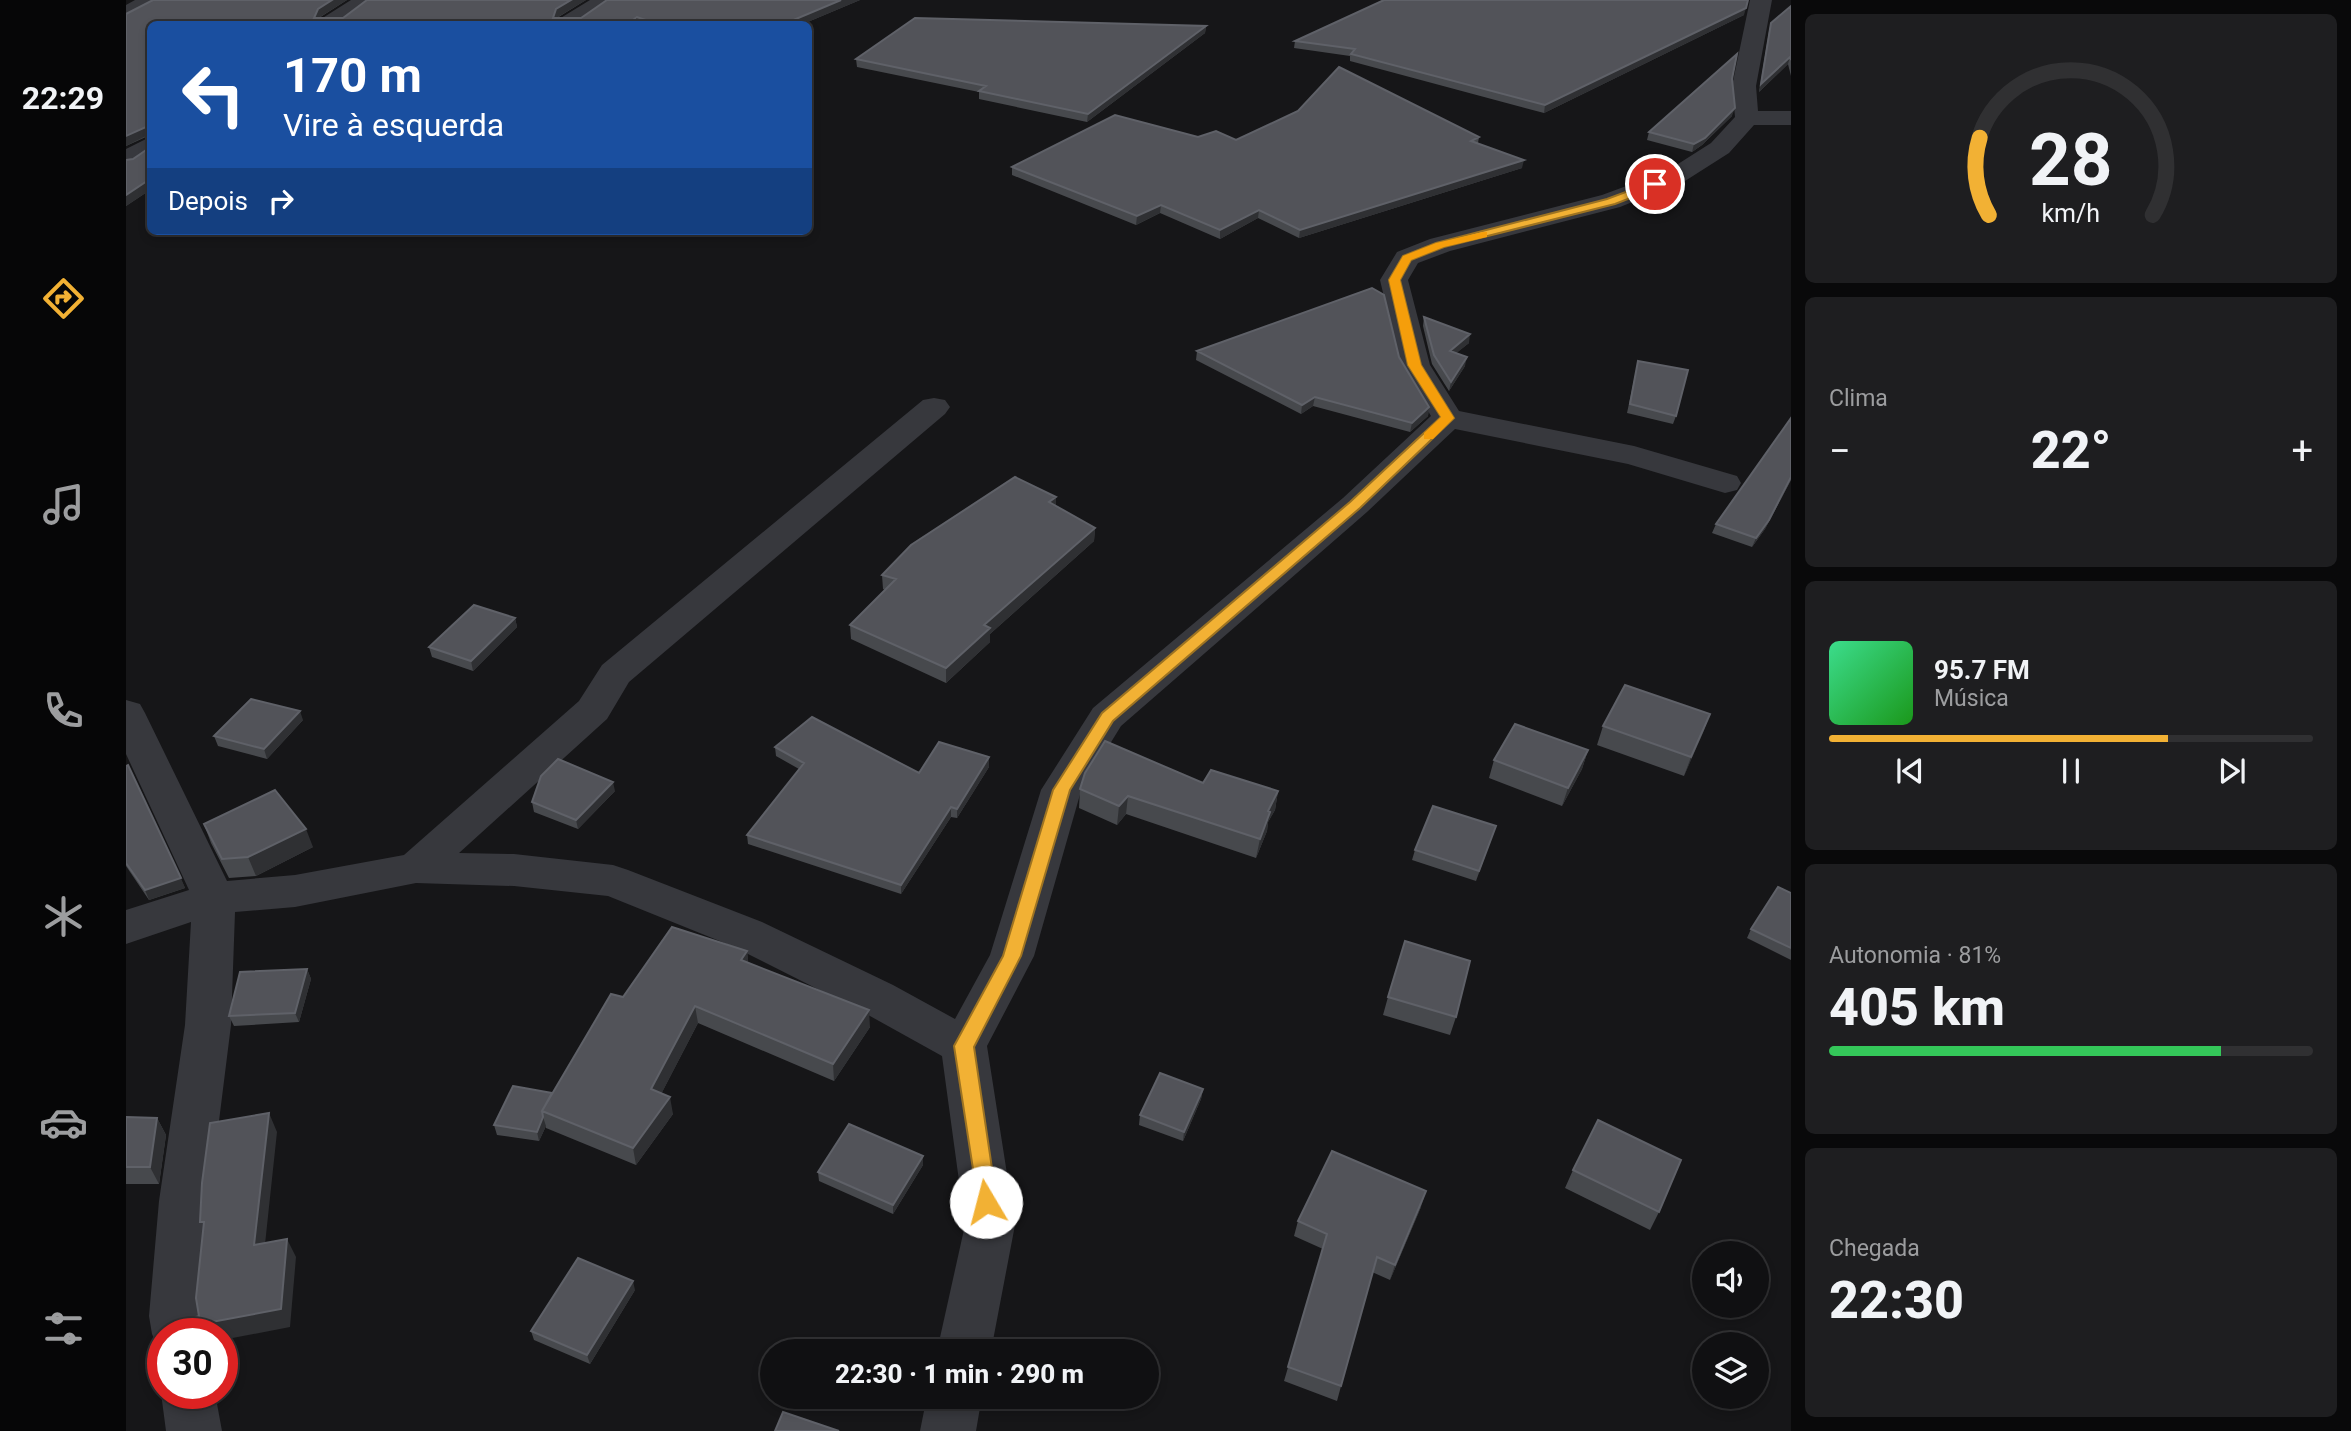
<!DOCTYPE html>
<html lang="pt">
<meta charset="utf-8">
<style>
body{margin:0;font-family:Roboto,sans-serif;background:#1e1e20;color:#f1f3f6;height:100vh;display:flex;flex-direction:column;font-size:26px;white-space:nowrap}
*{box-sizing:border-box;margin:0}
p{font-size:23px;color:#9c9d9f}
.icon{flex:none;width:38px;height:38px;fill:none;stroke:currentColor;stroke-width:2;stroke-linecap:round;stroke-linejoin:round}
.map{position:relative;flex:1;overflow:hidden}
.drawer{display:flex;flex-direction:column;gap:14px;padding:14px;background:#09090a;width:560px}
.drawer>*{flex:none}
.guide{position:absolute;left:21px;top:21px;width:665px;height:214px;border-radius:10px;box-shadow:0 4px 10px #0003,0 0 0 2px #303032;background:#1a4fa0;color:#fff;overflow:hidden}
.controls{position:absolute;left:1566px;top:1241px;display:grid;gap:14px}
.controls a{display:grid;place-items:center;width:77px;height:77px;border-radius:50%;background:#101012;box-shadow:0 4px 10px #0003,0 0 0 2px #303032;font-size:35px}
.speed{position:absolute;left:21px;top:1318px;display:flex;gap:14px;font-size:35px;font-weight:700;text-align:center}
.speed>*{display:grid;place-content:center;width:91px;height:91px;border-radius:50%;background:#101012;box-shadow:0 4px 10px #0003,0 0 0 2px #303032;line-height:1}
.speed .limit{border:10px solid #d22;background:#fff;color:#111}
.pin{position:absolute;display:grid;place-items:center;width:60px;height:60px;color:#fff;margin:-30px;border:4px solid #fff;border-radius:50%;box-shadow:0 2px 7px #0007}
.me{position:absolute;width:77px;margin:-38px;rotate:352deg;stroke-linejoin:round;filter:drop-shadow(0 0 5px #0008)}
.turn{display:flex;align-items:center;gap:24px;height:147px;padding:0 21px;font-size:32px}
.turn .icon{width:91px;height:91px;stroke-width:2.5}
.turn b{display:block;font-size:49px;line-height:60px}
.then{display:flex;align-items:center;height:66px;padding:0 21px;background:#0003;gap:14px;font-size:26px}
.big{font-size:52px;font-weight:800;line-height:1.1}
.drawer .widget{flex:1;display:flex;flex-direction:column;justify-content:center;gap:10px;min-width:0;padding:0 24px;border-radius:10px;background:#1e1e20}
.drawer .dial{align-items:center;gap:0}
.dial svg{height:182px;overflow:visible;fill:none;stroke:#303032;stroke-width:7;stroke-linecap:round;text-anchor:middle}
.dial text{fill:#f1f3f6;stroke:none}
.song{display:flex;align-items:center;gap:21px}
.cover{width:84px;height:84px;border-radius:10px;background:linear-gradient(135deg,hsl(150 70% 55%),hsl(120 70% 35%))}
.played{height:7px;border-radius:4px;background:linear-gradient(90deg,#f2b134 70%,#303032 70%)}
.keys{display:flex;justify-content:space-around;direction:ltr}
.heat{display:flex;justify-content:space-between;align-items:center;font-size:38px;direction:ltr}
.charge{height:10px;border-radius:5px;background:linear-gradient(90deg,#34c759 81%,#303032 0)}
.trip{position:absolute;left:634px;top:1339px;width:399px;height:70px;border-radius:35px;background:#101012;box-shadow:0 4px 10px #0003,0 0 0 2px #303032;font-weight:800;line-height:70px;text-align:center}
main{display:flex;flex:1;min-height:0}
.tab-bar{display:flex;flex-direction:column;width:126px;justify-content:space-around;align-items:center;background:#060607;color:#9c9d9f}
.tab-bar .icon{width:49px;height:49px}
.tab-bar .selected{color:#f2b134}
.tab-bar b{font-size:32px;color:#f1f3f6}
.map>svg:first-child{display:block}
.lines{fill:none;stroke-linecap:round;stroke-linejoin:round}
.street{fill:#37383d;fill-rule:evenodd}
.wall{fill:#47494d}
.shaded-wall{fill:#2f3033}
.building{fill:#525359;stroke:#5f6168;stroke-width:2}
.route{fill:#f2b134;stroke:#9d7322;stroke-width:2}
.slow{fill:#f59e0b}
</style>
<main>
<nav class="tab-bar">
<b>22:29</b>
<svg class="icon selected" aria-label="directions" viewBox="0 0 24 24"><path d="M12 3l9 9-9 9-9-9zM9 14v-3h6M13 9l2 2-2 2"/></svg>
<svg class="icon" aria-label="music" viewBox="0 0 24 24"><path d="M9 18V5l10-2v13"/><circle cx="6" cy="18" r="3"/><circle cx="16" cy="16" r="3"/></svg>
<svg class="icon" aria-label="phone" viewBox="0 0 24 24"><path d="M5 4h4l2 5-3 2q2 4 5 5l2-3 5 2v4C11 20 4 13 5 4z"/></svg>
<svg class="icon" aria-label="climate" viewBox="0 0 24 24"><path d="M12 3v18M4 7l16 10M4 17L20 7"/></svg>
<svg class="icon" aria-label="car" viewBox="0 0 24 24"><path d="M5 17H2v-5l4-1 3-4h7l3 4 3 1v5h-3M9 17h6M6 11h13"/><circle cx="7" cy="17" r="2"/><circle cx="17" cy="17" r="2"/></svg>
<svg class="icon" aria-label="filters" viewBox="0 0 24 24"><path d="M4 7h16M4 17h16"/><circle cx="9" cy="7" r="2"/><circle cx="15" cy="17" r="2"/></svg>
</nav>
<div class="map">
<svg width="1665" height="1431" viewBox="0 0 1665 1431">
<rect width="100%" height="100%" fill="#161618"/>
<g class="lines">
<!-- street -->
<path class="street" d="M9,0H35L31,4L0,20V5Z
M225,0H250L217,24H192L195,19Z
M464,0H490L455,24H430L433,19Z
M1624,0H1646L1630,86L1632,111H1665V125H1628L1603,153L1559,181L1494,207L1324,251L1292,263L1282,280L1304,365L1333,411L1508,446L1611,476L1615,483L1611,490L1599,493L1502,464L1329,429L1241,512L995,726L955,791L908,956L861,1046L889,1225L865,1351H811L839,1225L816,1056L735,1011L606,946L482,896L388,886L290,883L169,907L109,912L105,1025L83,1201L77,1316L80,1334H37V1353L34,1352L26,1334L23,1316L33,1201L59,1025L65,922L0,944V910L63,890L0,754V700L14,704L19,713L101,881L169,875L278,855L453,701L476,665L797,400L808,398L819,400L824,407L819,414L503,682L481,719L333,853L388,854L487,865L502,870L636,922L767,985L829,1019L864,955L915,790L967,708L1217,498L1305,416L1274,365L1254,280L1271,252L1304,239L1476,195L1541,171L1585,143L1609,117L1606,86Z
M24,137V155L9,165L0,168V149Z
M37,1388V1393H89L96,1431H40L35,1393Z
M801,1396H856L850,1431H794Z"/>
</g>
<!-- wall -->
<path class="wall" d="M27,0H221L193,18H217L241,0H460L431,18H455L481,0H734L677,24H24V190L0,206V160L7,159L23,148L22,136L0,146V14Z
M1665,6V76L1662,64L1633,92L1643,31L1645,23Z
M1618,15L1418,113L1224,61V56L1168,48L1169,41Z
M1080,26L1079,33L961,122L853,99V92L731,67L730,59Z
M1606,79V116L1576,145L1566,152L1521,140L1523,132Z
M1072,137L1110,140L1353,137L1352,143L1396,168L1173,238L1132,218L1094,239L1034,213L1010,225L886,175V167Z
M1298,317L1343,343L1330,353L1339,366L1323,391L1306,364L1297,326Z
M1071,351L1273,357L1303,407L1302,416L1284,432L1187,406L1175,414L1070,360Z
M1512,361L1550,416L1547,424L1501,413Z
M1665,418V480L1639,529L1626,547L1586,533L1590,524Z
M930,506L969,528L968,541L864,634V642L820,683L725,639L724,625L759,590L757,589L756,575Z
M389,618L391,627L347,671L306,657L303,647Z
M1584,714L1558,776L1471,745L1477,726Z
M177,720L141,759L92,746L88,736Z
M649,747L793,773L863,767L831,818L825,817L775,894L622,844L621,835L673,769L650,756Z
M1462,750L1456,769L1436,806L1363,778L1368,760Z
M0,766L59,888L23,900L0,866Z
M1077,783L1152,791L1149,810L1142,822L1141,831L1130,858L1000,814L991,825L953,808L954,789Z
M489,791L452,829L408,812L406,802Z
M78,824L187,847L130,876L103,878L85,843Z
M1370,826L1350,881L1286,860L1289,850Z
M1665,893V960L1621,938L1625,929Z
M621,951L622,962L744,1027L708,1081L572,1023L535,1094L547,1114L510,1165L420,1128V1126L413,1141L371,1135L368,1125L426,1093L497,997Z
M181,969L185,979L173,1022L108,1026L103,1016Z
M1262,997L1330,1017L1324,1035L1257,1015Z
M1077,1089L1075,1099L1057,1141L1013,1125L1014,1115Z
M0,1117L31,1118L40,1135L33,1184H0Z
M797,1156V1165L767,1214L693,1181L692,1172Z
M1447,1170L1533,1212L1524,1230L1439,1188Z
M1295,1207L1264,1280L1246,1272L1211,1401L1158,1381L1197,1249L1168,1236L1172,1221Z
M509,1290L464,1364L408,1340L405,1331Z"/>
<!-- shaded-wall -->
<path class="shaded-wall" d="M206,0H221L194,17L191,24L188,18L192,9Z
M445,0H460L432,17L429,24L427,18L430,9Z
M715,0H734L677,24H658Z
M1620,8L1618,15L1418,113L1419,105Z
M511,17L512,24H501Z
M1080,26L1079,33L961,122L962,114Z
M1664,57L1662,64L1633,92L1635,84Z
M1609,108L1606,116L1576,145L1566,152L1568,144Z
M22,126L24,134L0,146V136Z
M1398,160L1396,168L1173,238L1174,230Z
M24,179V190L0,206V195Z
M1035,205L1034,213L1010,225L1011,216Z
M1133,210L1132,218L1094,239V230Z
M1344,334L1343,343L1322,360L1324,351Z
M1341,357L1339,366L1323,391L1325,382Z
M1189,397L1187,406L1175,414L1176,405Z
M1303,407L1302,416L1284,432L1286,423Z
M1665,477V480L1639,529L1626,547L1630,538Z
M930,497V511L923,502Z
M969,528L968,541L864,634V642L820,683V668L858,625Z
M389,618L391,627L347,671L345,661Z
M174,711L177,720L141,759L138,749Z
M1584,714L1577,733L1558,776L1565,757Z
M1462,750L1456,769L1436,806L1442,788Z
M863,757V767L831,818V809Z
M487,782L489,791L452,829L450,820Z
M1152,791L1149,810L1142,822L1141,831L1130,858L1134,839L1142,811Z
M1002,796L1000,814L991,825L993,806Z
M825,807V817L775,894V885Z
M180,829L187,847L130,876L122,857Z
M55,878L59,888L23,900L19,890Z
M621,951L623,968L615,960Z
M181,969L185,979L173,1022L169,1013Z
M569,1006L572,1023L529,1106L525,1089Z
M743,1010L744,1027L708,1081L707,1064Z
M1077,1089L1075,1099L1057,1141L1058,1132Z
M544,1097L547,1114L510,1165L507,1148Z
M143,1113L151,1132L137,1263L128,1245Z
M417,1117L420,1126L413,1141L411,1132Z
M31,1118L40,1135L33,1184L24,1167Z
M797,1156V1165L767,1214V1205Z
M1300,1191L1295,1207L1264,1280L1269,1265Z
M161,1239L170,1257L164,1327L96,1340V1334H68L64,1326Z
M507,1281L509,1290L464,1364L461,1355Z"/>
<!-- building -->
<path class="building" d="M27,0H206L192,9L188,18H217L241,0H445L430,9L427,18H455L481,0H715L658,24H532L511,17L501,24H24V179L0,195V160L7,159L23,148L22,126L0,136V14Z
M1258,0H1622L1620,8L1419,105L1225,54L1229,49L1169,41Z
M1665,6V60L1664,57L1635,84L1645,23Z
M789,18L1080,26L962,114L853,91L860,86L730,59Z
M1611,54L1606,79L1609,108L1579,138L1568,144L1523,132Z
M1213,67L1353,137L1345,141L1398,160L1174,230L1133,210L1094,230L1035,205L1011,216L886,167L989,115L1072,137L1090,131L1110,140L1172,111Z
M1246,288L1258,295L1273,357L1303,407L1286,423L1189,397L1176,405L1071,351Z
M1298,317L1344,334L1324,351L1341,357L1325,382L1308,355Z
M1512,361L1562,370L1550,416L1504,404Z
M1665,418V477L1643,520L1630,538L1590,524Z
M889,477L930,497L923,502L969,528L858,625L864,628L820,668L724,625L770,579L756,575L785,545Z
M348,605L389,618L345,661L303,647Z
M1499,685L1584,714L1565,757L1477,726Z
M125,699L174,711L138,749L88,736Z
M686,717L793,773L813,742L863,757L831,809L825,807L775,885L621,835L678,763L649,747Z
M1389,724L1462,750L1442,788L1368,760Z
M979,741L1077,783L1085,770L1152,791L1142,811L1144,812L1134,839L1002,796L993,806L954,789L959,773Z
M432,759L487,782L450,820L406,802L415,776Z
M2,765L55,878L19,890L0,863V766Z
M149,790L180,829L122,857L96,859L78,824Z
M1307,806L1370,826L1353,871L1289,850Z
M1652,887L1665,893V948L1625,929Z
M546,927L621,951L615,960L743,1010L707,1064L569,1006L525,1089L544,1097L507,1148L416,1111L485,994L497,997Z
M1279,941L1344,961L1330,1017L1262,997Z
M181,969L169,1013L103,1016L114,972Z
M1034,1073L1077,1089L1058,1132L1014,1115Z
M387,1086L426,1093L416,1111L417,1117L411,1132L368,1125Z
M143,1113L128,1245L161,1239L155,1309L64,1326L65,1319L73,1316L70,1298L78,1222H74L76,1183L84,1123Z
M0,1117L31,1118L24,1167H0Z
M1472,1120L1555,1160L1533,1212L1447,1170Z
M723,1124L797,1156L767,1205L692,1172Z
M1206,1151L1300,1191L1269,1265L1251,1257L1215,1386L1162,1367L1201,1234L1172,1221Z
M452,1258L507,1281L461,1355L405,1331Z
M657,1412L713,1431H649Z"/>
<!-- route -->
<path class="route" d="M1529,181L1534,184L1533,187L1489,204L1318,247L1285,260L1274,280L1295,365L1328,418L1234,508L987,721L944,790L895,956L848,1047L871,1202L868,1208L860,1211L853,1208L828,1046L877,956L927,790L976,713L1224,502L1315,417L1282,365L1263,280L1277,256L1310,243L1481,199Z"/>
<!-- slow -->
<path class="slow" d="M1357,232H1361V237L1318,247L1285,260L1274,280L1295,365L1328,418L1307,439H1298V433L1315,417L1282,365L1263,280L1277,256L1310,243Z"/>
</svg>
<div class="controls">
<a><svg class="icon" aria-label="sound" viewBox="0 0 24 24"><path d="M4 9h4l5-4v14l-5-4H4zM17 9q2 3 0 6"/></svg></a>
<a><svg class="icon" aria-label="layers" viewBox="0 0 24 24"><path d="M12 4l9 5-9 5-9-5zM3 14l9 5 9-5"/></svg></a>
</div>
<div class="speed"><div class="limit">30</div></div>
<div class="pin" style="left:1529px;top:184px;background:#d93025"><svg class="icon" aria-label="arrive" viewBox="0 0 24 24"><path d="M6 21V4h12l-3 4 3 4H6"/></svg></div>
<svg class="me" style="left:860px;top:1202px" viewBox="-20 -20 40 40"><circle r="19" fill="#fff"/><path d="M0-13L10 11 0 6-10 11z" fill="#f2b134"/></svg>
<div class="trip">22:30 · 1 min · 290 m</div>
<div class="guide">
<div class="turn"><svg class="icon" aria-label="left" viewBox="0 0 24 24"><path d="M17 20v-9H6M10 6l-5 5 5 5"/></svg><div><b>170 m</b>Vire à esquerda</div></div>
<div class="then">Depois<svg class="icon" aria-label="right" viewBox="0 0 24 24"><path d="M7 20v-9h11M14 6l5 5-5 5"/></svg></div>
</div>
</div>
<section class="drawer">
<div class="widget dial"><svg viewBox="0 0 100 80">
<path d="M14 69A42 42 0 1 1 86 69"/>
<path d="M14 69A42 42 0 0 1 10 35" stroke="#f2b134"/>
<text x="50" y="56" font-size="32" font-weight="700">28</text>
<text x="50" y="72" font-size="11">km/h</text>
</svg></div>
<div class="widget"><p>Clima</p>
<div class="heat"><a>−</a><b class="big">22°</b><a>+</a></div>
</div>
<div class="widget">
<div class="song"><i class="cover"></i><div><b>95.7 FM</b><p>Música</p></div></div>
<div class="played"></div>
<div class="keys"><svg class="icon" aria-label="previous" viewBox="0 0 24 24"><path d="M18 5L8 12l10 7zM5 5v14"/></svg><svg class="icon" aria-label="pause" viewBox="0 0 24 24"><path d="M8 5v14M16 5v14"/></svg><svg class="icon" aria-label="next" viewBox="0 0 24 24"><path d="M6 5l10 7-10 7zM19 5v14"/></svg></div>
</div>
<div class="widget"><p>Autonomia · 81%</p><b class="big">405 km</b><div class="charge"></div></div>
<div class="widget"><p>Chegada</p><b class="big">22:30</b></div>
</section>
</main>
